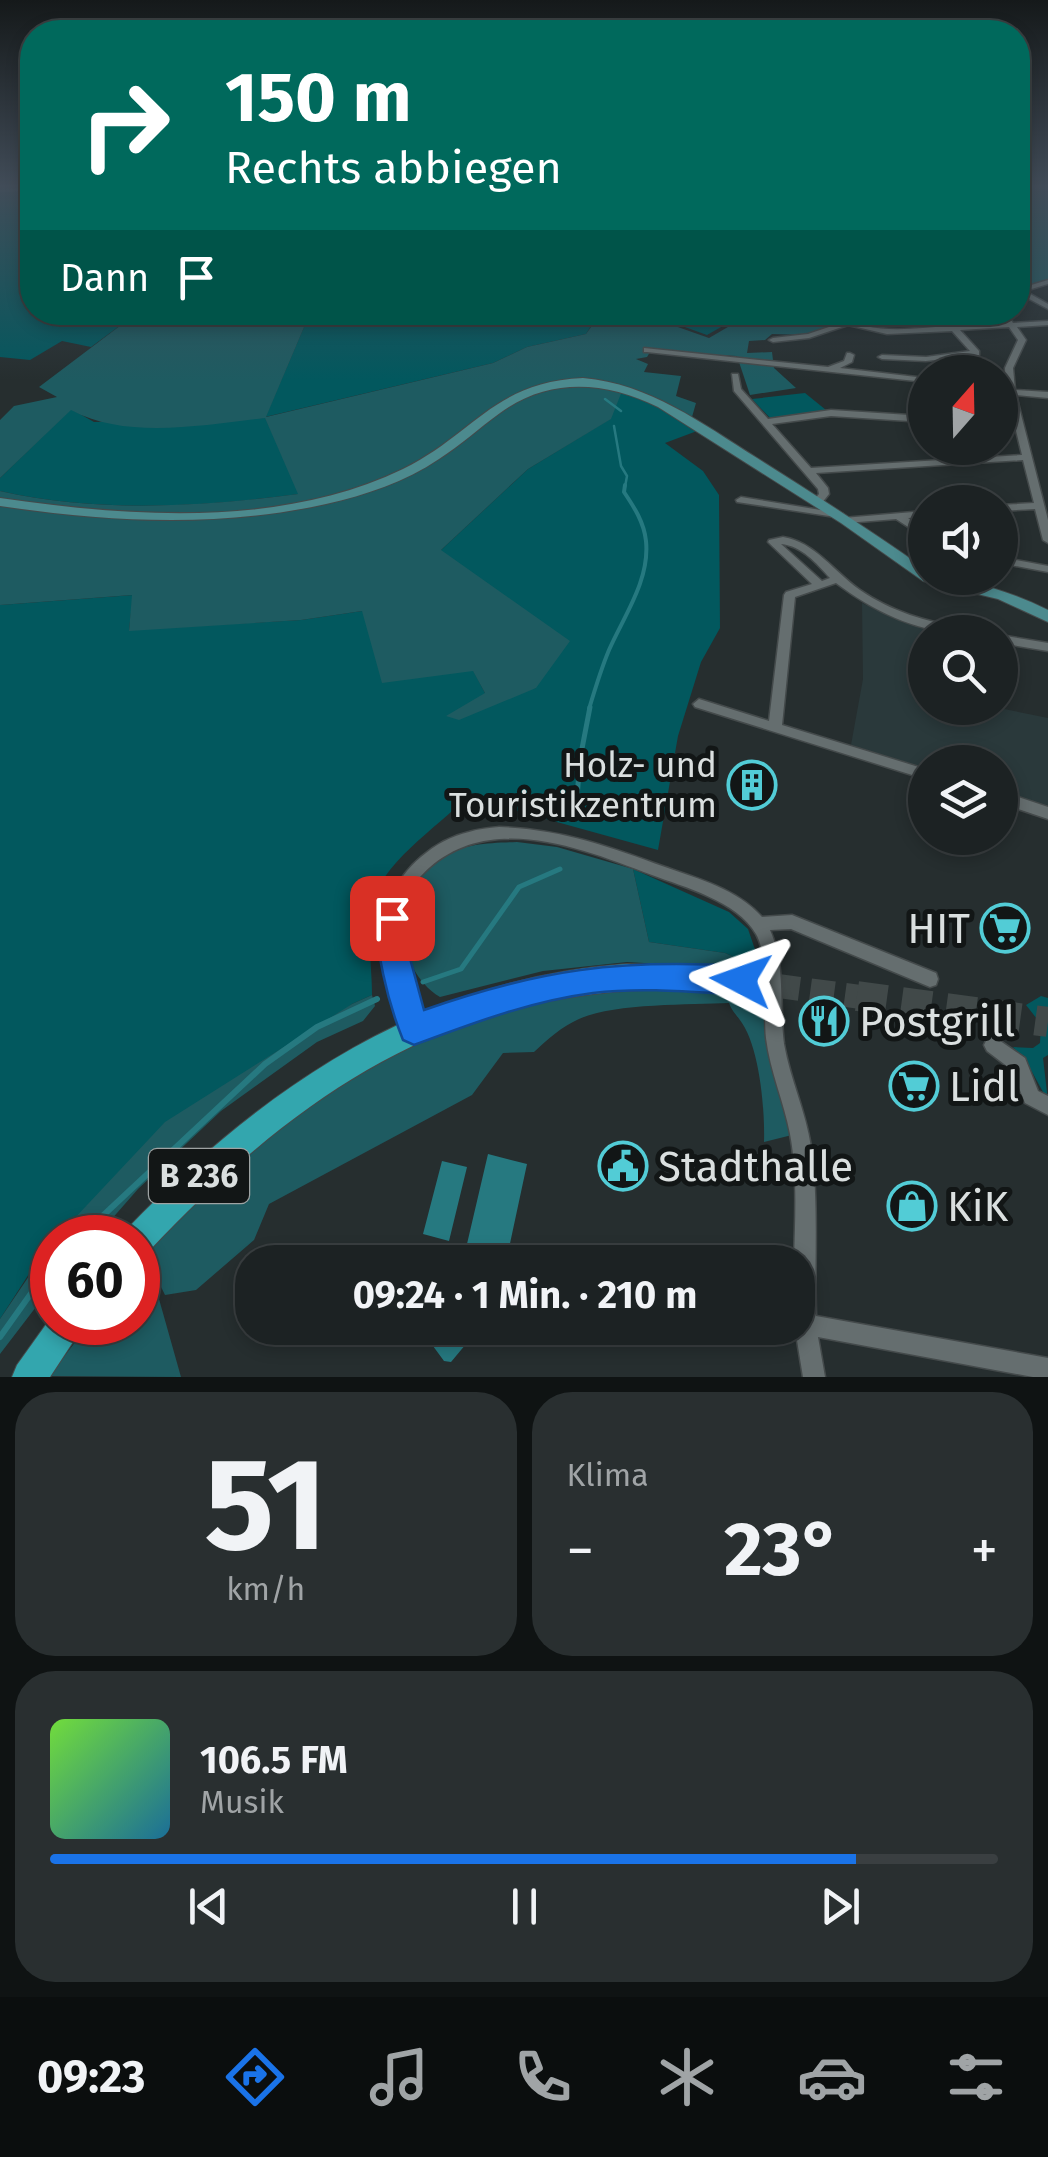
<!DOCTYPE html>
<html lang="de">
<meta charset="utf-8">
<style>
body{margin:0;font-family:"Fira Sans",sans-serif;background:#292f30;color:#f1f3f6;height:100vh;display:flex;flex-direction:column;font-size:38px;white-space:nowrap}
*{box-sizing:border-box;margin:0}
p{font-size:32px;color:#a0a4a6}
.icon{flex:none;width:55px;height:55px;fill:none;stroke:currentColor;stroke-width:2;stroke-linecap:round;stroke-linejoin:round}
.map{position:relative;height:1377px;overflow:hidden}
.drawer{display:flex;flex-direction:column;gap:15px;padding:15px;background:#0f1313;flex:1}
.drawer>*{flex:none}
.top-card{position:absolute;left:20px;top:20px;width:1010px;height:305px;border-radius:40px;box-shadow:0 5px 15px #0003,0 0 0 2px #3a3f41;background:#00695c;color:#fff;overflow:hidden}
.needle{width:65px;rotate:20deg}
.tools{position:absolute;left:908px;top:355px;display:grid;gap:20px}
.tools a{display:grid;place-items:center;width:110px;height:110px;border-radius:50%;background:#1c2223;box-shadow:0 5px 15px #0003,0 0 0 2px #3a3f41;font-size:50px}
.speed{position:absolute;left:30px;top:1215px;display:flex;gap:20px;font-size:50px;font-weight:700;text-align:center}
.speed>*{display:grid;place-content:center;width:130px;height:130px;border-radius:50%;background:#1c2223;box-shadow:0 5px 15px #0003,0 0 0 2px #3a3f41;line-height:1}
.speed .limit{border:15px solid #d22;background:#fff;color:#111}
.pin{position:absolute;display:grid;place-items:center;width:85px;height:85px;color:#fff;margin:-42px;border-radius:20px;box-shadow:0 5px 15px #0006}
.me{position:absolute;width:110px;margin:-55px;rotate:274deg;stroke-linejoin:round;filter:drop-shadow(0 0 8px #0008)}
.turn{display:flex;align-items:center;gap:35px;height:210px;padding:0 40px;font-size:45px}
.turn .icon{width:130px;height:130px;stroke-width:2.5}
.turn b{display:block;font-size:70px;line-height:85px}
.then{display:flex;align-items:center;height:95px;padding:0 40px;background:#0003;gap:20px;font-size:38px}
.big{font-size:75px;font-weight:700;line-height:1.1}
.drawer .tile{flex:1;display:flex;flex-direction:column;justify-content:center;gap:15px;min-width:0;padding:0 35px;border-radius:40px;background:#292f30}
.drawer .dial{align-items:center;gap:0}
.dial b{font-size:130px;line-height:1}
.song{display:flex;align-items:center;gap:30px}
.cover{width:120px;height:120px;border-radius:15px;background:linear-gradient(135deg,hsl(100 70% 55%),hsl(200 70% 35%))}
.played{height:10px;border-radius:5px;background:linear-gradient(90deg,#1a73e8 85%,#3a3f41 85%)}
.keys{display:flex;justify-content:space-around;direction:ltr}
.heat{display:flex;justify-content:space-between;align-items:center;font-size:55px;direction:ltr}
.drawer .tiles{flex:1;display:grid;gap:15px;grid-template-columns:1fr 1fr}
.tile:last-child{grid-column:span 2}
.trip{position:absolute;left:235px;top:1245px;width:580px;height:100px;border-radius:40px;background:#1c2223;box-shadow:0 5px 15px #0003,0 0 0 2px #3a3f41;font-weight:700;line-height:100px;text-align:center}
.tab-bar{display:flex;height:160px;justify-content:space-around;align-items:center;background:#0b0e0e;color:#a0a4a6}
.tab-bar .icon{width:70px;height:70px}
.tab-bar .on{color:#1a73e8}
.tab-bar b{font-size:45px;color:#f1f3f6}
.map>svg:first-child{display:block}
.built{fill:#2a393b}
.green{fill:#02585e}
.forest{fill:#1e5b61}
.water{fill:#267980}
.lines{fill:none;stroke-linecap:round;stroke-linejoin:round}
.stream-far3{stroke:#267980;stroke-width:2.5}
.stream-far2{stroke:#267980;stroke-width:4}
.stream-far1{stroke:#267980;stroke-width:5}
.stream{stroke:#267980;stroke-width:6}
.primary-tunnel-far1{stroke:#414949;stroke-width:24;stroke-dasharray:24 11;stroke-linecap:butt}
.primary-tunnel{stroke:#414949;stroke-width:30;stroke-dasharray:30 15;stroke-linecap:butt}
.street-casing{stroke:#444a4b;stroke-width:3}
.secondary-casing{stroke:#444a4b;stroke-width:2}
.primary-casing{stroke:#444a4b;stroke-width:2}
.street{fill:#656e6f;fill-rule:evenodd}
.secondary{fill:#4c8a8e;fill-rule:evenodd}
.primary{fill:#33a6ae;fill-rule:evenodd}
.route{fill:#1a73e8;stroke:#114b97;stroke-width:2.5}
.labels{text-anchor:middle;stroke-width:10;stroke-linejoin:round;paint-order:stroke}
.shield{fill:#121616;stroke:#9ea3a3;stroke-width:2.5}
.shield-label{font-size:32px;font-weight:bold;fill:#dadfdf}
.poi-label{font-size:35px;fill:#dadfdf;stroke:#121616;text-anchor:end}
.near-poi-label{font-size:42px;fill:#dadfdf;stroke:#121616;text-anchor:start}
</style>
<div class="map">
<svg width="1048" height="1377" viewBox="0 0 1048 1377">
<rect width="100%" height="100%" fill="#262e2f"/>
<!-- built -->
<path class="built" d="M862,603L902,622L945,632H925V708H1000V676L1004,709L1048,718V808L1000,792V762H925V768L851,745L863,679Z"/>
<!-- green -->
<path class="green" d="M0,187H32V312L137,313L91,347L62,341L30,360L0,357Z
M509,312L591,326L586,334L527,347L493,363L265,417L299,494C201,507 97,513 0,491V478L71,409L94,422L265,418L310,313Z
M646,313H746L707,335Z
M621,390L656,404L697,431L665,443L703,471L719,495L720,628L701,662L678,736L658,850L467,797C437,828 379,864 371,908C367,936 372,968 372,995L352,1004L52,1238L0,1319V605L133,595L129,630L301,620L362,611L473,670L485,693L536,688L440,551L528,469L610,419Z
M805,393L826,410L771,419L752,399Z
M633,869L729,912L748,929L762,970L725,953L649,942Z
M1041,996L1048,998V1055L1043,1058L1048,1101L1026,1061L1013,1047L1033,1048L1040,1043L1041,1024L1026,1005Z"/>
<!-- forest -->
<path class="forest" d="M1018,187H1048V279L1018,288Z
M858,312L860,317L808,335L772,334L765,340L749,341L747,353L772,352L774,368L796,388L750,395L737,356L650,352L647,357L636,359L648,364L644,372L681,376L676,396L696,403L692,417L622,391L611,419L528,469L441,550L570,641L536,688L459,720L446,716L485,693L473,671L382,683L362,611L301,620L129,631L132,595L0,605V491C97,513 201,507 298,494L265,418C204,425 126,440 71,410L0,478V420L14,406L57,397L39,387L137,313H310L266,417L493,363L527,347L586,334L591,327L504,313H638L709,338L752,313Z
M517,842L557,847L633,869L649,942L725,953L762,970L627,962L543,971L440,997C391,967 394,890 441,858C463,843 492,843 517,842Z
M730,987L766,992L792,1135L764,1142C765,1111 760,1050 742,1023C737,1015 733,1013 729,1003C690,1005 613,1003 579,1019C561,1027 548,1039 534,1052L503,1053L472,1095L269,1204L254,1240L196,1290L165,1295L148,1260L181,1377L49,1376L90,1323L138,1322V1264L146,1253L145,1249L219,1178L295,1115L404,1045L542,994Z
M372,995L375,1006L363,1021L317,1042L221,1111L138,1189L96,1237H57L165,1122L352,1004Z
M52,1242V1286L0,1354V1319Z"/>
<!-- water -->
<path class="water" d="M488,1154L527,1164L506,1262L463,1261Z
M442,1161L467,1167L449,1241L423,1234Z
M433,1328H467L466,1344L451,1362L444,1361L433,1346Z"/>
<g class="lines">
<!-- stream-far3 -->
<path class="stream-far3" d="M0,191L32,189
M605,399L621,411
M614,426L621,466L627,476L625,487"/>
<!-- stream-far2 -->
<path class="stream-far2" d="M589,709C595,689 601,669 609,650C624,616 650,580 646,541C644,522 634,507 624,492L625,485"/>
<!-- stream-far1 -->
<path class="stream-far1" d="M576,811L580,759L590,707
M423,982L461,969L519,887L560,869"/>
<!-- stream -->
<path class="stream" d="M79,1238L265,1064L317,1027L377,999
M0,1337L52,1264"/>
<!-- primary-tunnel-far1 -->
<path class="primary-tunnel-far1" d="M741,981L875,999"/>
<!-- primary-tunnel -->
<path class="primary-tunnel" d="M857,996L1048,1022"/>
<!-- street casing -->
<g class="street-casing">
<path id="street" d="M1048,280V284L1025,291L1048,304V309L1018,293V289Z
M817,312C834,312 848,322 865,326C892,332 921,328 948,326L937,312H944L956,326L1006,323L999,312H1006L1013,323L1048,321V325L1017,327L1026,340L1013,368L1015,390L1048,392V398L1016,395L1048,520V543L1043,540L1035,509L1000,511V505L1034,503L1023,460L816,473L828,488L829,494L821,504H813L812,502L819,494L818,489L734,391L732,374H738L741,389L768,419L831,410L925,416V422L831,416L772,424L811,468L1022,455L1007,394H1000V388L1006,389L1005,368L1018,340L1009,327L960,330L979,351V355L926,361L882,359L878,357L882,355L926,357L970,351L952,331L887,334L848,325L809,338L773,342L769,340L773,338L808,334L841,323Z
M881,312H888L889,313L885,315Z
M644,348L828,367L844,361L847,353H850L854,355L852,362L840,368L925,378V382L647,352H644Z
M741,497L839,513L843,514V518L925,511V517L908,518L925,530V538L896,519L846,523L842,522V518L737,502L736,500Z
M783,537C815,542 834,572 860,590C892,612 925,621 963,628L969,632C920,635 875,612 836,583L795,597L782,725L925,769V779L695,707L693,704L699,699L769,721L784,595L786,592L812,584L768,542L769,540ZM781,544C802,546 816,563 830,578L822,581Z
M1000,557L1048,566V572L1000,563Z
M1000,635L1048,643V651L1000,643Z
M1000,791L1048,807V819L1000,803Z
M499,827C560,829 608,846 665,867C699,879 737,889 762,917L792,915L936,973L938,979L936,985L930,987L791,929L770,930C786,966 779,1006 784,1044C790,1079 806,1112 811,1147C819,1203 814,1260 816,1316L1048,1358V1377H1033L818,1337L825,1377H803L795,1328H798V1262H794C795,1220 798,1176 790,1134C784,1102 770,1071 766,1038C763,1009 770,959 756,934C737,901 684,887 652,875C583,849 494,812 430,867C412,883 401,902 400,926C399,962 411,996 423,1029L420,1035L414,1037L408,1035C384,975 365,904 421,857C435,845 451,836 469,832C478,829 489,828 499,827Z
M993,1036L1025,1058L1038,1091L1048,1096V1115L1025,1103L1012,1070L987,1051L984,1045L987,1039Z"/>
</g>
<!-- secondary casing -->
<g class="secondary-casing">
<path id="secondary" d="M583,378C650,384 701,423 757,458C814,494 870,530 925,569V578C969,578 1009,591 1048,610V622L998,599L923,581L841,523L658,407C605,381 549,377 500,413C479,428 461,445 439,459C405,482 366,495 326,504C219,528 108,522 0,506V498C131,517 281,528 403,469C474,434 494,382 583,378Z"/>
</g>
<!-- primary casing -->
<g class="primary-casing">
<path id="primary" d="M627,964L741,969L750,972L754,981L750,990L741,993C488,969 317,1072 149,1251L138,1256V1238H123L127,1229C263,1087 425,978 627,964Z
M52,1316V1322H86L50,1377H12L17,1365Z"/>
</g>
<!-- street -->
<use href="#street" class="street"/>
<!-- secondary -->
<use href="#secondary" class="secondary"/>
<!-- primary -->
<use href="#primary" class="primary"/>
</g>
<!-- sky -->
<linearGradient id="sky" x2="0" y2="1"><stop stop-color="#15191a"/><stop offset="0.49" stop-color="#414c58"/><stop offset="1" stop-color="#414c58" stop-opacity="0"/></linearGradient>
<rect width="1048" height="380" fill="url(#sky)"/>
<!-- route -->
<path class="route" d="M392,905L403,909L411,962L424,1010C541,969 618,959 741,966L752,970L756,980L752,991L741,995C692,992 642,987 593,993C531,1001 473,1023 414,1045L403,1040C391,1010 369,938 382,909Z"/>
<!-- icons -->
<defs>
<g id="building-ring" transform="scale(2.5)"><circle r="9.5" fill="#121616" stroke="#52ccd6" stroke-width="1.5"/><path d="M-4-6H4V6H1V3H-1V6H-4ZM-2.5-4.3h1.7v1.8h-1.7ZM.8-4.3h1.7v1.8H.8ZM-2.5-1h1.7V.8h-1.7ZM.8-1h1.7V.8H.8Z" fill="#52ccd6"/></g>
<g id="supermarket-ring" transform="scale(2.5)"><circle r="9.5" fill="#121616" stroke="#52ccd6" stroke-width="1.5"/><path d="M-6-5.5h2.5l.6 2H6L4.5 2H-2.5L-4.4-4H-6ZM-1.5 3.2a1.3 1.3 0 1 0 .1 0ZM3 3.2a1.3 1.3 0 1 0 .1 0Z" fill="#52ccd6"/></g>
<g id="restaurant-ring" transform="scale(2.5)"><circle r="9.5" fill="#121616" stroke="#52ccd6" stroke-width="1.5"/><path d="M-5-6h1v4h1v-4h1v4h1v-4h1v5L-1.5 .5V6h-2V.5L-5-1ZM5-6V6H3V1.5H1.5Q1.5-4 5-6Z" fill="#52ccd6"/></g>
<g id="civic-ring" transform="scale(2.5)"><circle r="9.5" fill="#121616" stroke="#52ccd6" stroke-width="1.5"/><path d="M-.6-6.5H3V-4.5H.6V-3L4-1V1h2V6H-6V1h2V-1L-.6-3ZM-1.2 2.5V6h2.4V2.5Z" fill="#52ccd6"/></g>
<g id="shop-ring" transform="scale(2.5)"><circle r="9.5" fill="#121616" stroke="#52ccd6" stroke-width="1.5"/><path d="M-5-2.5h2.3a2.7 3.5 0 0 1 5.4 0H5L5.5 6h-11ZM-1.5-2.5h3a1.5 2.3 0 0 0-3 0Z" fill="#52ccd6"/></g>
</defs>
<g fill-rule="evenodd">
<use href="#building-ring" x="752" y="785"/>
<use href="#supermarket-ring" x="1005" y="928"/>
<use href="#restaurant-ring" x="824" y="1021"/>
<use href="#supermarket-ring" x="914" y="1086"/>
<use href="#civic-ring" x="623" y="1166"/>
<use href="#shop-ring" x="912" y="1206"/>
</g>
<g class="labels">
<!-- shield labels -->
<rect class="shield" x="149" y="1149" width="100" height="54" rx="8"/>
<g class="shield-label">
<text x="199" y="1187">B 236</text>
</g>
<!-- poi labels -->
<g class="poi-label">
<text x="717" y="777">Holz- und<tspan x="717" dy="40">Touristikzentrum</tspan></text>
</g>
<!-- near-poi labels -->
<g class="near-poi-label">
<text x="970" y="943" text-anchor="end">HIT</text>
<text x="859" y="1036">Postgrill</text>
<text x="949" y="1101">Lidl</text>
<text x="658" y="1181">Stadthalle</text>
<text x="947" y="1221">KiK</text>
</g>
</g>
</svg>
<div class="tools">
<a><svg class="needle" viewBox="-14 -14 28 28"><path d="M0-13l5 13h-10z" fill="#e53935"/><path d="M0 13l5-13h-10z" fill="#a0a4a6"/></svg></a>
<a><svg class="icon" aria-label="sound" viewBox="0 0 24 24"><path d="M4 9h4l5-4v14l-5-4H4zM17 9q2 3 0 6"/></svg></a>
<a><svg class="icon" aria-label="search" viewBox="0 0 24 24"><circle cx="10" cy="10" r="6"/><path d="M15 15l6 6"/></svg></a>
<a><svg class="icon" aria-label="layers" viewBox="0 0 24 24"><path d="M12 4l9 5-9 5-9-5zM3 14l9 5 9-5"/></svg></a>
</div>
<div class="speed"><div class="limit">60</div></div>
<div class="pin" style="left:392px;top:918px;background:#d93025"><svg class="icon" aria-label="arrive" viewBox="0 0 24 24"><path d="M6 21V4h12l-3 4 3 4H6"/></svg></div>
<svg class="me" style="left:741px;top:980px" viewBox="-20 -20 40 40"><path d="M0-17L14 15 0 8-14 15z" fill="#1a73e8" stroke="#fff" stroke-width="4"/></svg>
<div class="trip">09:24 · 1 Min. · 210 m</div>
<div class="top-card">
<div class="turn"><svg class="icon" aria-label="right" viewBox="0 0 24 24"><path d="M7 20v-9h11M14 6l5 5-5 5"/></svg><div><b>150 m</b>Rechts abbiegen</div></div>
<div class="then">Dann<svg class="icon" aria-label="arrive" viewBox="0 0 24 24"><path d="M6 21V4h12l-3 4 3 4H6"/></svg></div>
</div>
</div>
<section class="drawer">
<div class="tiles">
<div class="tile dial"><b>51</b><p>km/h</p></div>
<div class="tile"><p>Klima</p>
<div class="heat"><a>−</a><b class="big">23°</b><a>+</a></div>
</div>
<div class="tile">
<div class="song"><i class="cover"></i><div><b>106.5 FM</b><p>Musik</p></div></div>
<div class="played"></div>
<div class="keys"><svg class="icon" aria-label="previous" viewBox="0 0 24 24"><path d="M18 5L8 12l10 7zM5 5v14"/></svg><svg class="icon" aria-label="pause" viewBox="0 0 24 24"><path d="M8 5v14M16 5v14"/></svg><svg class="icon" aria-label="next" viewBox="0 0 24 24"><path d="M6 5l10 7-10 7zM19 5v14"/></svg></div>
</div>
</div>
</section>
<nav class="tab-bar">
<b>09:23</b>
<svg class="icon on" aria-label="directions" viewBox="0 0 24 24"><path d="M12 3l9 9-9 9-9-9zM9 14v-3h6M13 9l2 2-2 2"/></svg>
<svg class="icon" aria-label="music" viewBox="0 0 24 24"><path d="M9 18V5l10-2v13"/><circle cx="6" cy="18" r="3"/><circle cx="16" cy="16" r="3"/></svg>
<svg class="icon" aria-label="phone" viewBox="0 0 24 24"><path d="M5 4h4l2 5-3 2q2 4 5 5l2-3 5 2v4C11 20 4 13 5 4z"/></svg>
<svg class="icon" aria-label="climate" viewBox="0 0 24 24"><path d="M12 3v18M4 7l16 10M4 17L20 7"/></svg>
<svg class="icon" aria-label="car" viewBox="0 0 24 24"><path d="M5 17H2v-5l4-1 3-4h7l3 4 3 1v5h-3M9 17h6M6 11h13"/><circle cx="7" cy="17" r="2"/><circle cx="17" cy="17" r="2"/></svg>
<svg class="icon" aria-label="filters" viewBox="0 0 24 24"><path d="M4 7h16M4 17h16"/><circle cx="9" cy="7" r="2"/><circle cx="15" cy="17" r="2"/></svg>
</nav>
